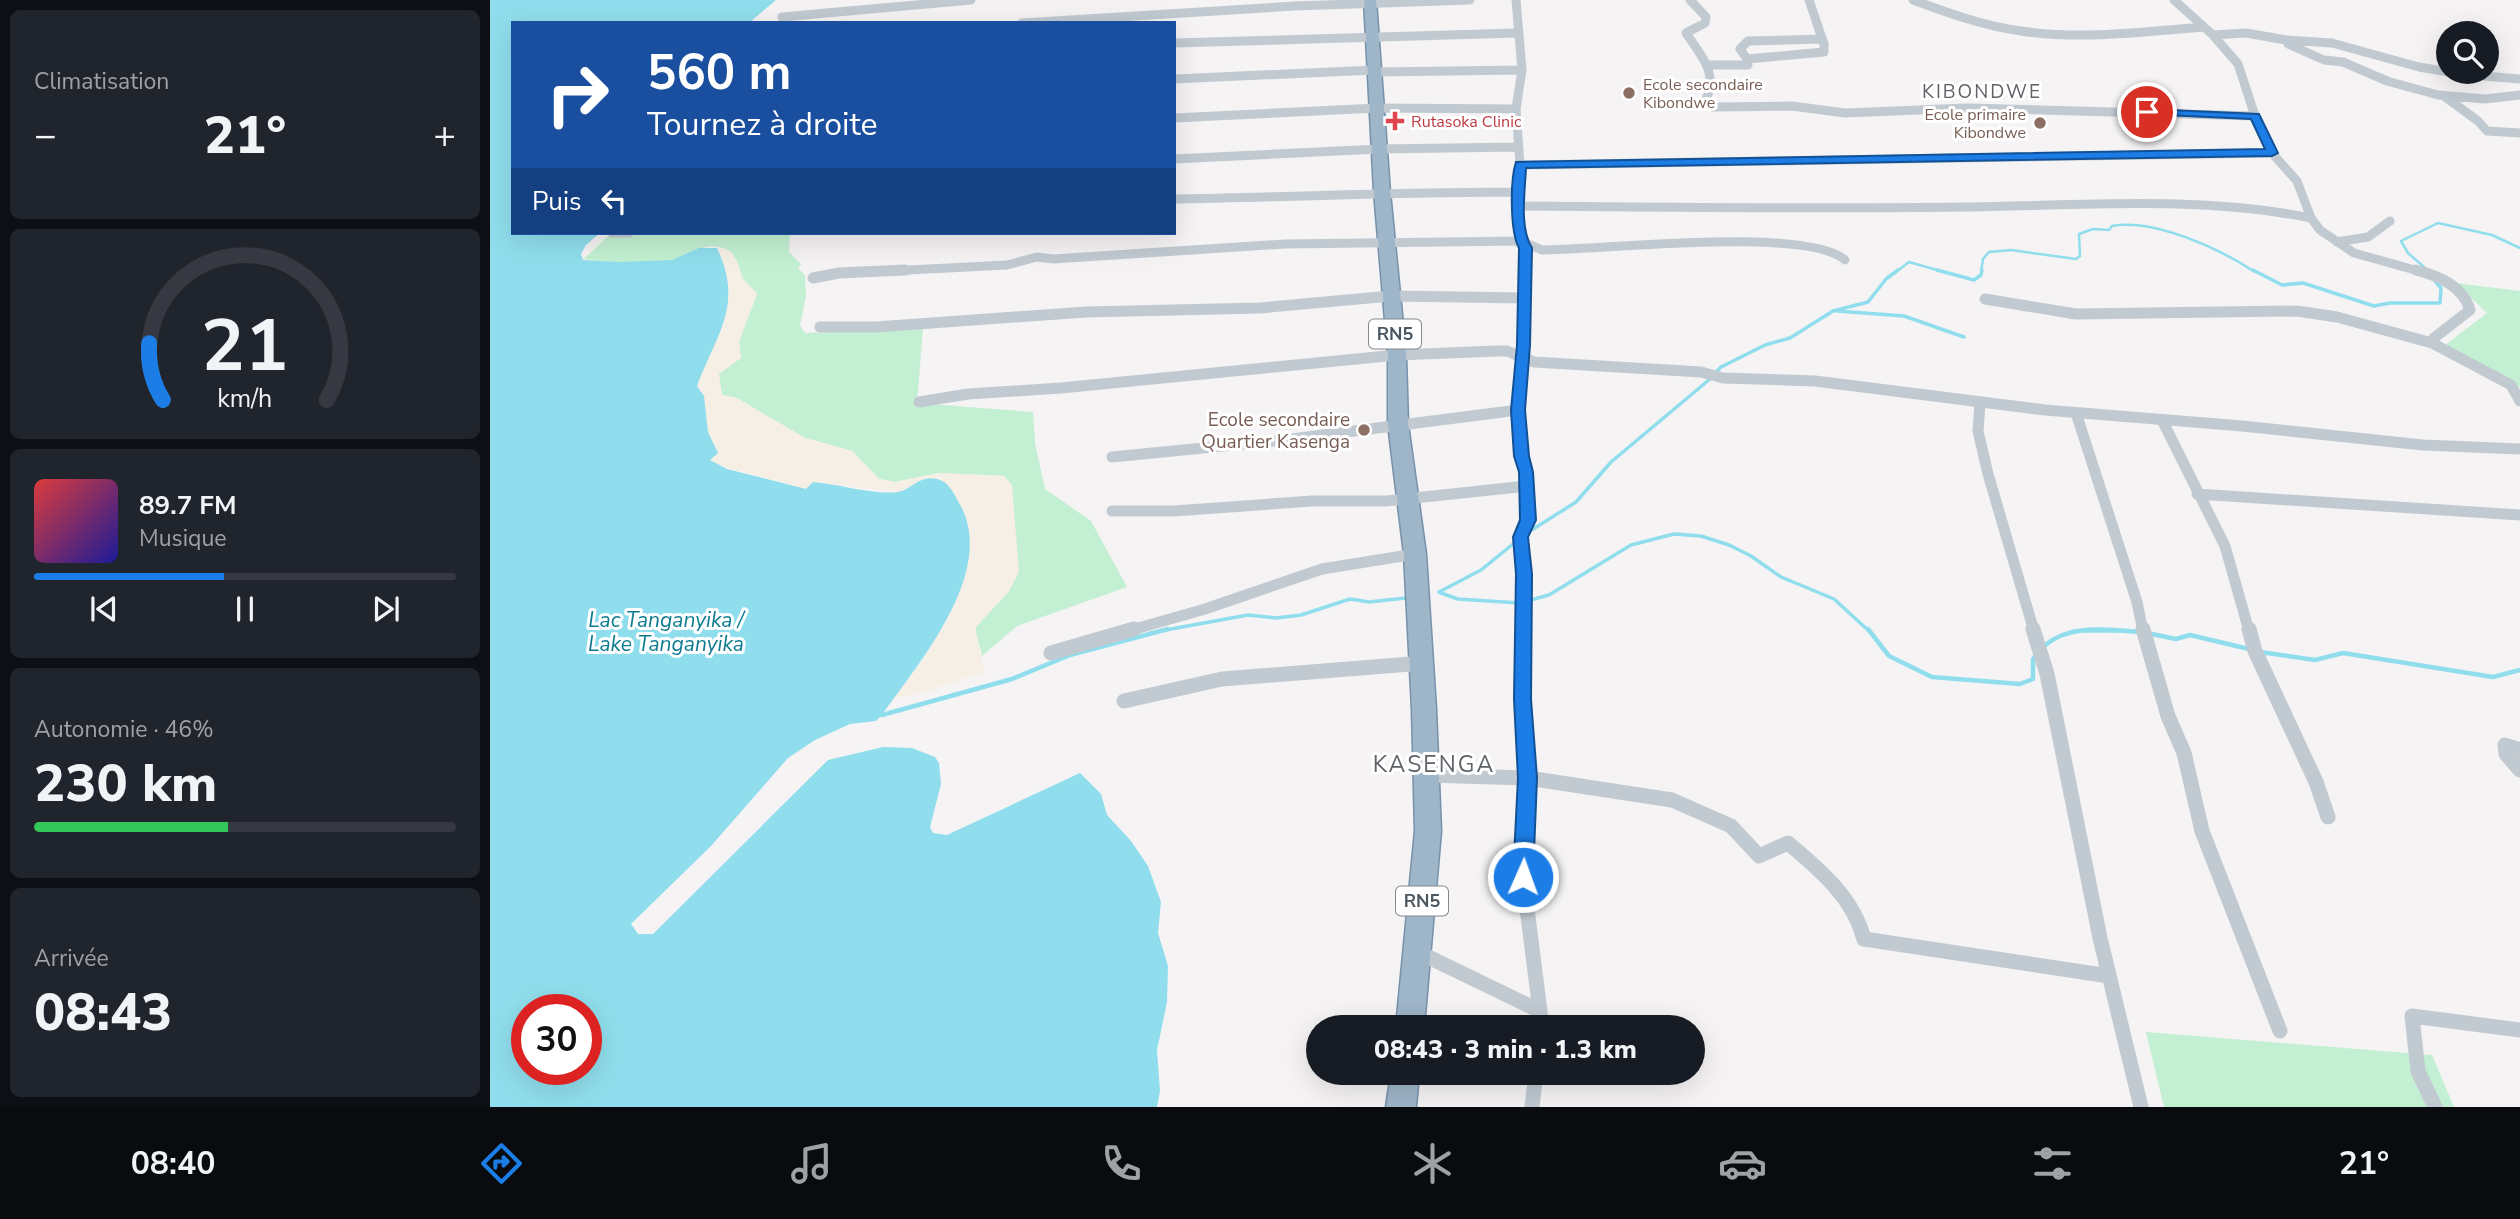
<!DOCTYPE html>
<html lang="fr">
<meta charset="utf-8">
<style>
body{margin:0;font-family:"Nunito Sans",sans-serif;background:#20242c;color:#f1f3f6;height:100vh;display:flex;flex-direction:column;font-size:26px;white-space:nowrap}
*{box-sizing:border-box;margin:0}
p{font-size:23px;color:#9ea1a6}
.icon{flex:none;width:38px;height:38px;fill:none;stroke:currentColor;stroke-width:2;stroke-linecap:round;stroke-linejoin:round}
.map{position:relative;flex:1;overflow:hidden}
.side{display:flex;flex-direction:column;gap:10px;padding:10px;background:#0d0f14;width:490px}
.side>*{flex:none}
.banner{position:absolute;left:21px;top:21px;width:665px;height:214px;border-radius:0px;box-shadow:0 7px 28px #0002;background:#1a4fa0;color:#fff;overflow:hidden}
.controls{position:absolute;left:1946px;top:21px;display:grid;gap:14px}
.controls a{display:grid;place-items:center;width:63px;height:63px;border-radius:50%;background:#171b24;box-shadow:0 7px 28px #0002;font-size:35px}
.speed{position:absolute;left:21px;top:994px;display:flex;gap:14px;font-size:35px;font-weight:700;text-align:center}
.speed>*{display:grid;place-content:center;width:91px;height:91px;border-radius:50%;background:#171b24;box-shadow:0 7px 28px #0002;line-height:1}
.speed .limit{border:10px solid #d22;background:#fff;color:#111}
.pin{position:absolute;display:grid;place-items:center;width:60px;height:60px;color:#fff;margin:-30px;border:4px solid #fff;border-radius:50%;box-shadow:0 2px 7px #0007}
.me{position:absolute;width:77px;margin:-38px;rotate:2deg;stroke-linejoin:round;filter:drop-shadow(0 0 5px #0008)}
.turn{display:flex;align-items:center;gap:24px;height:147px;padding:0 21px;font-size:32px}
.turn .icon{width:91px;height:91px;stroke-width:2.5}
.turn b{display:block;font-size:49px;line-height:60px}
.then{display:flex;align-items:center;height:66px;padding:0 21px;background:#0003;gap:14px;font-size:26px}
.big{font-size:52px;font-weight:800;line-height:1.1}
.side .tile{flex:1;display:flex;flex-direction:column;justify-content:center;gap:10px;min-width:0;padding:0 24px;border-radius:10px;background:#20242c}
.side .dial{align-items:center;gap:0}
.dial svg{height:182px;overflow:visible;fill:none;stroke:#363941;stroke-width:7;stroke-linecap:round;text-anchor:middle}
.dial text{fill:#f1f3f6;stroke:none}
.song{display:flex;align-items:center;gap:21px}
.cover{width:84px;height:84px;border-radius:10px;background:linear-gradient(135deg,hsl(0 70% 55%),hsl(240 70% 35%))}
.played{height:7px;border-radius:4px;background:linear-gradient(90deg,#1c7de6 45%,#363941 45%)}
.keys{display:flex;justify-content:space-around;direction:ltr}
.heat{display:flex;justify-content:space-between;align-items:center;font-size:38px;direction:ltr}
.charge{height:10px;border-radius:5px;background:linear-gradient(90deg,#34c759 46%,#363941 0)}
.trip{position:absolute;left:816px;top:1015px;width:399px;height:70px;border-radius:35px;background:#171b24;box-shadow:0 7px 28px #0002;font-weight:800;line-height:70px;text-align:center}
.menu{display:flex;height:112px;justify-content:space-around;align-items:center;background:#090b0e;color:#9ea1a6}
.menu .icon{width:49px;height:49px}
.menu .current{color:#1c7de6}
.menu b{font-size:32px;color:#f1f3f6}
main{display:flex;flex:1;min-height:0}
.map>svg:first-child{display:block}
.green{fill:#c3f0d2}
.sand{fill:#f5efe5}
.water{fill:#90deed;fill-rule:evenodd}
.lines{fill:none;stroke-linecap:round;stroke-linejoin:round}
.stream-far2{stroke:#90deed;stroke-width:2.5}
.stream-far1{stroke:#90deed;stroke-width:3.5}
.stream{stroke:#90deed;stroke-width:4.5}
.trunk-casing{stroke:#7692ac;stroke-width:3}
.minor-far2{stroke:#c1cad1;stroke-width:9}
.minor-far1{stroke:#c1cad1;stroke-width:11}
.minor{stroke:#c1cad1;stroke-width:15}
.trunk{fill:#9fb5c8;fill-rule:evenodd}
.route{fill:#1c7de6;stroke:#125196;stroke-width:2}
.education-dot{fill:#8d6e63;stroke:#fff;stroke-width:2.5}
.health-dot{fill:#e0444e;stroke:#fff;stroke-width:2.5}
.labels{text-anchor:middle;stroke-width:6;stroke-linejoin:round;paint-order:stroke}
.far-education-label{font-size:16px;fill:#785e54;stroke:#fff;text-anchor:start}
.far-health-label{font-size:16px;fill:#be3a42;stroke:#fff;text-anchor:start}
.shield{fill:#fff;stroke:#808990;stroke-width:2}
.shield-label{font-size:18px;font-weight:bold;fill:#4a5760}
.far-quarter-label{font-size:19px;letter-spacing:2px;fill:#5f6368;stroke:#fff}
.education-label{font-size:19px;fill:#785e54;stroke:#fff;text-anchor:end}
.water-label{font-size:21px;font-style:italic;fill:#0e7b91;stroke:#fff}
.quarter-label{font-size:23px;letter-spacing:2px;fill:#5f6368;stroke:#fff}
</style>
<main>
<section class="side">
<div class="tile"><p>Climatisation</p>
<div class="heat"><a>−</a><b class="big">21°</b><a>+</a></div>
</div>
<div class="tile dial"><svg viewBox="0 0 100 80">
<path d="M14 69A42 42 0 1 1 86 69"/>
<path d="M14 69A42 42 0 0 1 8 44" stroke="#1c7de6"/>
<text x="50" y="56" font-size="32" font-weight="700">21</text>
<text x="50" y="72" font-size="11">km/h</text>
</svg></div>
<div class="tile">
<div class="song"><i class="cover"></i><div><b>89.7 FM</b><p>Musique</p></div></div>
<div class="played"></div>
<div class="keys"><svg class="icon" aria-label="previous" viewBox="0 0 24 24"><path d="M18 5L8 12l10 7zM5 5v14"/></svg><svg class="icon" aria-label="pause" viewBox="0 0 24 24"><path d="M8 5v14M16 5v14"/></svg><svg class="icon" aria-label="next" viewBox="0 0 24 24"><path d="M6 5l10 7-10 7zM19 5v14"/></svg></div>
</div>
<div class="tile"><p>Autonomie · 46%</p><b class="big">230 km</b><div class="charge"></div></div>
<div class="tile"><p>Arrivée</p><b class="big">08:43</b></div>
</section>
<div class="map">
<svg width="2030" height="1107" viewBox="0 0 2030 1107">
<rect width="100%" height="100%" fill="#f5f3f3"/>
<!-- green -->
<path class="green" d="M121,233H300L299,252L311,264L308,268L315,275L316,296L310,325L315,333L433,329L427,403L543,412L545,443L555,489L601,521L637,587L527,626L492,656L485,628L519,591L514,476L449,473L405,482L389,479L362,451L315,438L247,398L232,395L228,374L249,341L267,294C263,288 256,284 253,279C247,270 248,256 238,250C217,239 200,255 181,260C161,265 116,262 94,259Z
M1965,283L2030,291V387L1955,345L1997,313Z
M1656,1032L1942,1055L1964,1107H1674Z"/>
<!-- sand -->
<path class="sand" d="M233,249L240,251L247,261L253,279L267,294L249,341L251,358L229,374L232,395L247,398L315,438L362,451L389,479L405,482L449,473L514,476L522,485L529,572L519,591L485,628L494,672L428,694L404,698L443,645L473,578L418,486L410,492L323,482L316,489L237,468L219,460L214,396L207,386L218,356L238,280L229,250Z"/>
<!-- water -->
<path class="water" d="M0,0H286L260,22L264,23H23V233H110L96,245L91,254L93,260L131,262L182,260L209,248H227C254,305 227,333 207,386L214,396L218,432L228,453L220,460L237,469L316,489L323,482C350,484 381,495 408,492C421,490 429,475 447,479C458,481 463,492 468,501C510,569 429,662 392,715L386,721L360,724L325,740L298,758L221,846L141,924L148,934H163L338,760L393,747L422,748L445,757L449,763L451,784L440,827L443,833L457,835L590,773L611,794L617,815L641,841L658,866L671,902L668,933L678,966L677,1002L667,1050L670,1091L667,1107H0ZM37,1010H96V1069H37Z"/>
<g class="lines">
<!-- stream-far2 -->
<path class="stream-far2" d="M1934,267L1918,253L1911,241L1948,223L2002,235L2030,248
M1406,272L1419,262L1454,272
M1491,272L1493,259L1499,252L1521,250L1586,259L1590,256L1589,234L1603,229L1619,230L1622,226C1664,218 1730,249 1765,272"/>
<!-- stream-far1 -->
<path class="stream-far1" d="M1447,270L1484,280L1491,275L1492,270
M1763,270L1792,285L1813,283L1884,306L1900,303H1950L1951,288L1945,281
M1347,311L1414,316L1474,337
M1225,373L1231,367L1275,345L1300,338L1343,311L1378,302L1396,279L1408,270
M1037,533L1086,502L1121,462L1220,379
M949,592L991,570L1028,540
M951,593L968,599L1029,603
M1037,601L1059,595L1141,545L1184,534L1211,536L1239,545L1261,556L1291,577L1344,599L1379,631
M670,631L758,615L786,618L811,615L860,599L879,602L916,598
M1585,631H1633"/>
<!-- stream -->
<path class="stream" d="M1378,629L1399,656L1442,677L1530,684L1543,679V659L1546,655
M1657,633L1686,639L1700,635L1759,649
M1554,646C1580,623 1618,630 1650,632
M1770,652L1825,660L1853,653L2003,677L2030,670
M392,715L522,679L580,655L678,629"/>
<!-- trunk casing -->
<g class="trunk-casing">
<path id="trunk" d="M874,0H886L900,192L916,355L918,424L936,554L946,709L951,831L934,1027H906L925,831L922,709L914,554L898,424V355L884,192Z
M901,1073H929L926,1107H896Z"/>
</g>
<!-- minor-far2 -->
<path class="minor-far2" d="M1026,0L1032,70L1026,109L1030,165L1029,206L1031,241L1035,248V272
M1200,0L1216,17L1215,23L1196,33C1210,54 1229,74 1216,99L1223,107L1302,106L1355,113L1477,108L1765,116
M1423,0C1458,13 1494,26 1531,31C1591,40 1653,32 1713,27
M1684,0L1723,35L1748,64L1765,116L1782,153L1807,181L1821,218L1830,230L1864,253L1932,272
M292,17L481,0
M532,23L805,6L980,0
M1723,35L1756,33L1796,40L1842,43L1929,67L1970,74L2030,79
M684,43L1027,33
M1798,44L1834,60L1853,62L1897,81L1948,95L1995,99L2030,95
M1257,59L1334,52V44L1319,0
M1257,59L1250,49L1258,41L1332,39
M1217,65H1258L1257,59
M885,72L1032,70
M684,79L885,70
M1954,96L1988,121L1997,131L2030,133
M684,118L887,108L1026,109
M684,159L889,149L1028,147
M1030,165L1782,153
M684,199C799,197 914,192 1029,192
M1029,206C1177,207 1325,209 1473,207C1589,206 1707,195 1821,218
M122,233H139
M1847,242L1878,237L1900,221
M379,272L517,265L547,257L563,259L795,244L1031,241L1052,250C1111,250 1317,226 1355,260"/>
<!-- minor-far1 -->
<path class="minor-far1" d="M1926,270C1949,276 1973,286 1980,310L1944,338L1942,343L2021,385L2030,401
M323,278L349,273L415,270
M1495,299L1586,314L1807,311L1847,317L1942,343
M330,327H386L596,312L770,308L901,296L1035,298
M429,402L478,394L571,388L907,355L1007,351H1017L1044,362L1211,372L1233,378L1325,381L1555,410L1752,426L1933,445L2030,449
M1490,402L1488,431L1498,474L1544,631
M1586,413L1647,602L1653,631
M1672,420L1735,546L1759,631
M622,457L794,440L1028,410
M1707,494L2030,515
M622,511H684L822,501H896L1037,486
M638,631L715,609L832,569L925,554
M1034,631L1031,538L1038,520L1036,472L1028,410L1034,345L1035,270"/>
<!-- minor -->
<path class="minor" d="M1034,629L1033,699L1038,778L1033,877L1052,1027
M1543,629L1557,674L1610,938L1651,1107
M1653,629L1678,716L1694,753L1712,831L1790,1031
M1759,629L1765,651L1826,782L1838,817
M561,653L644,629
M634,701L732,679L933,663
M2030,750L2015,745L2016,754L2030,770
M937,775L1038,778L1182,800L1241,826L1269,856L1298,843C1330,870 1363,897 1374,939L1619,976
M928,952L1050,1011
M1042,1107L1046,1073
M1945,1107L1928,1071L1922,1016L2030,1030"/>
<!-- trunk -->
<use href="#trunk" class="trunk"/>
</g>
<!-- route -->
<path class="route" d="M1657,109L1769,114L1788,153L1782,156L1036,168C1035,192 1029,227 1042,248L1040,345L1035,410L1039,456L1043,472L1046,520L1038,537L1042,574L1041,699L1047,778L1043,877L1040,884L1033,887L1026,884L1023,877L1028,778L1024,699L1026,574L1023,537L1030,520L1029,472L1024,456L1021,410L1027,345L1029,248C1020,232 1020,180 1026,162L1775,149L1761,119L1653,114V110Z"/>
<!-- markers -->
<g class="education-dot">
<circle cx="1139" cy="93" r="7"/>
<circle cx="1550" cy="123" r="7"/>
<circle cx="874" cy="430" r="7"/>
</g>
<path class="health-dot" d="M901.5 110.5h7v7h7v7h-7v7h-7v-7h-7v-7h7z"/>
<g class="labels">
<!-- far-education labels -->
<g class="far-education-label">
<text x="1153" y="90">Ecole secondaire<tspan x="1153" dy="18">Kibondwe</tspan></text>
<text x="1536" y="120" text-anchor="end">Ecole primaire<tspan x="1536" dy="18">Kibondwe</tspan></text>
</g>
<!-- far-health labels -->
<g class="far-health-label">
<text x="921" y="127">Rutasoka Clinic</text>
</g>
<!-- shield labels -->
<g class="shield">
<rect x="879" y="319.5" width="52" height="29" rx="5"/>
<rect x="906" y="886.5" width="52" height="29" rx="5"/>
</g>
<g class="shield-label">
<text x="905" y="340">RN5</text>
<text x="932" y="907">RN5</text>
</g>
<!-- far-quarter labels -->
<g class="far-quarter-label">
<text x="1492" y="98">KIBONDWE</text>
</g>
<!-- education labels -->
<g class="education-label">
<text x="860" y="426">Ecole secondaire<tspan x="860" dy="22">Quartier Kasenga</tspan></text>
</g>
<!-- water labels -->
<g class="water-label">
<text x="176" y="627">Lac Tanganyika /<tspan x="176" dy="24">Lake Tanganyika</tspan></text>
</g>
<!-- quarter labels -->
<g class="quarter-label">
<text x="944" y="772">KASENGA</text>
</g>
</g>
</svg>
<div class="controls">
<a><svg class="icon" aria-label="search" viewBox="0 0 24 24"><circle cx="10" cy="10" r="6"/><path d="M15 15l6 6"/></svg></a>
</div>
<div class="speed"><div class="limit">30</div></div>
<div class="pin" style="left:1657px;top:112px;background:#d93025"><svg class="icon" aria-label="arrive" viewBox="0 0 24 24"><path d="M6 21V4h12l-3 4 3 4H6"/></svg></div>
<svg class="me" style="left:1033px;top:877px" viewBox="-20 -20 40 40"><circle r="17" fill="#1c7de6" stroke="#fff" stroke-width="3"/><path d="M0-11L8 9 0 5-8 9z" fill="#fff"/></svg>
<div class="trip">08:43 · 3 min · 1.3 km</div>
<div class="banner">
<div class="turn"><svg class="icon" aria-label="right" viewBox="0 0 24 24"><path d="M7 20v-9h11M14 6l5 5-5 5"/></svg><div><b>560 m</b>Tournez à droite</div></div>
<div class="then">Puis<svg class="icon" aria-label="left" viewBox="0 0 24 24"><path d="M17 20v-9H6M10 6l-5 5 5 5"/></svg></div>
</div>
</div>
</main>
<nav class="menu">
<b>08:40</b>
<svg class="icon current" aria-label="directions" viewBox="0 0 24 24"><path d="M12 3l9 9-9 9-9-9zM9 14v-3h6M13 9l2 2-2 2"/></svg>
<svg class="icon" aria-label="music" viewBox="0 0 24 24"><path d="M9 18V5l10-2v13"/><circle cx="6" cy="18" r="3"/><circle cx="16" cy="16" r="3"/></svg>
<svg class="icon" aria-label="phone" viewBox="0 0 24 24"><path d="M5 4h4l2 5-3 2q2 4 5 5l2-3 5 2v4C11 20 4 13 5 4z"/></svg>
<svg class="icon" aria-label="climate" viewBox="0 0 24 24"><path d="M12 3v18M4 7l16 10M4 17L20 7"/></svg>
<svg class="icon" aria-label="car" viewBox="0 0 24 24"><path d="M5 17H2v-5l4-1 3-4h7l3 4 3 1v5h-3M9 17h6M6 11h13"/><circle cx="7" cy="17" r="2"/><circle cx="17" cy="17" r="2"/></svg>
<svg class="icon" aria-label="filters" viewBox="0 0 24 24"><path d="M4 7h16M4 17h16"/><circle cx="9" cy="7" r="2"/><circle cx="15" cy="17" r="2"/></svg>
<b>21°</b>
</nav>
